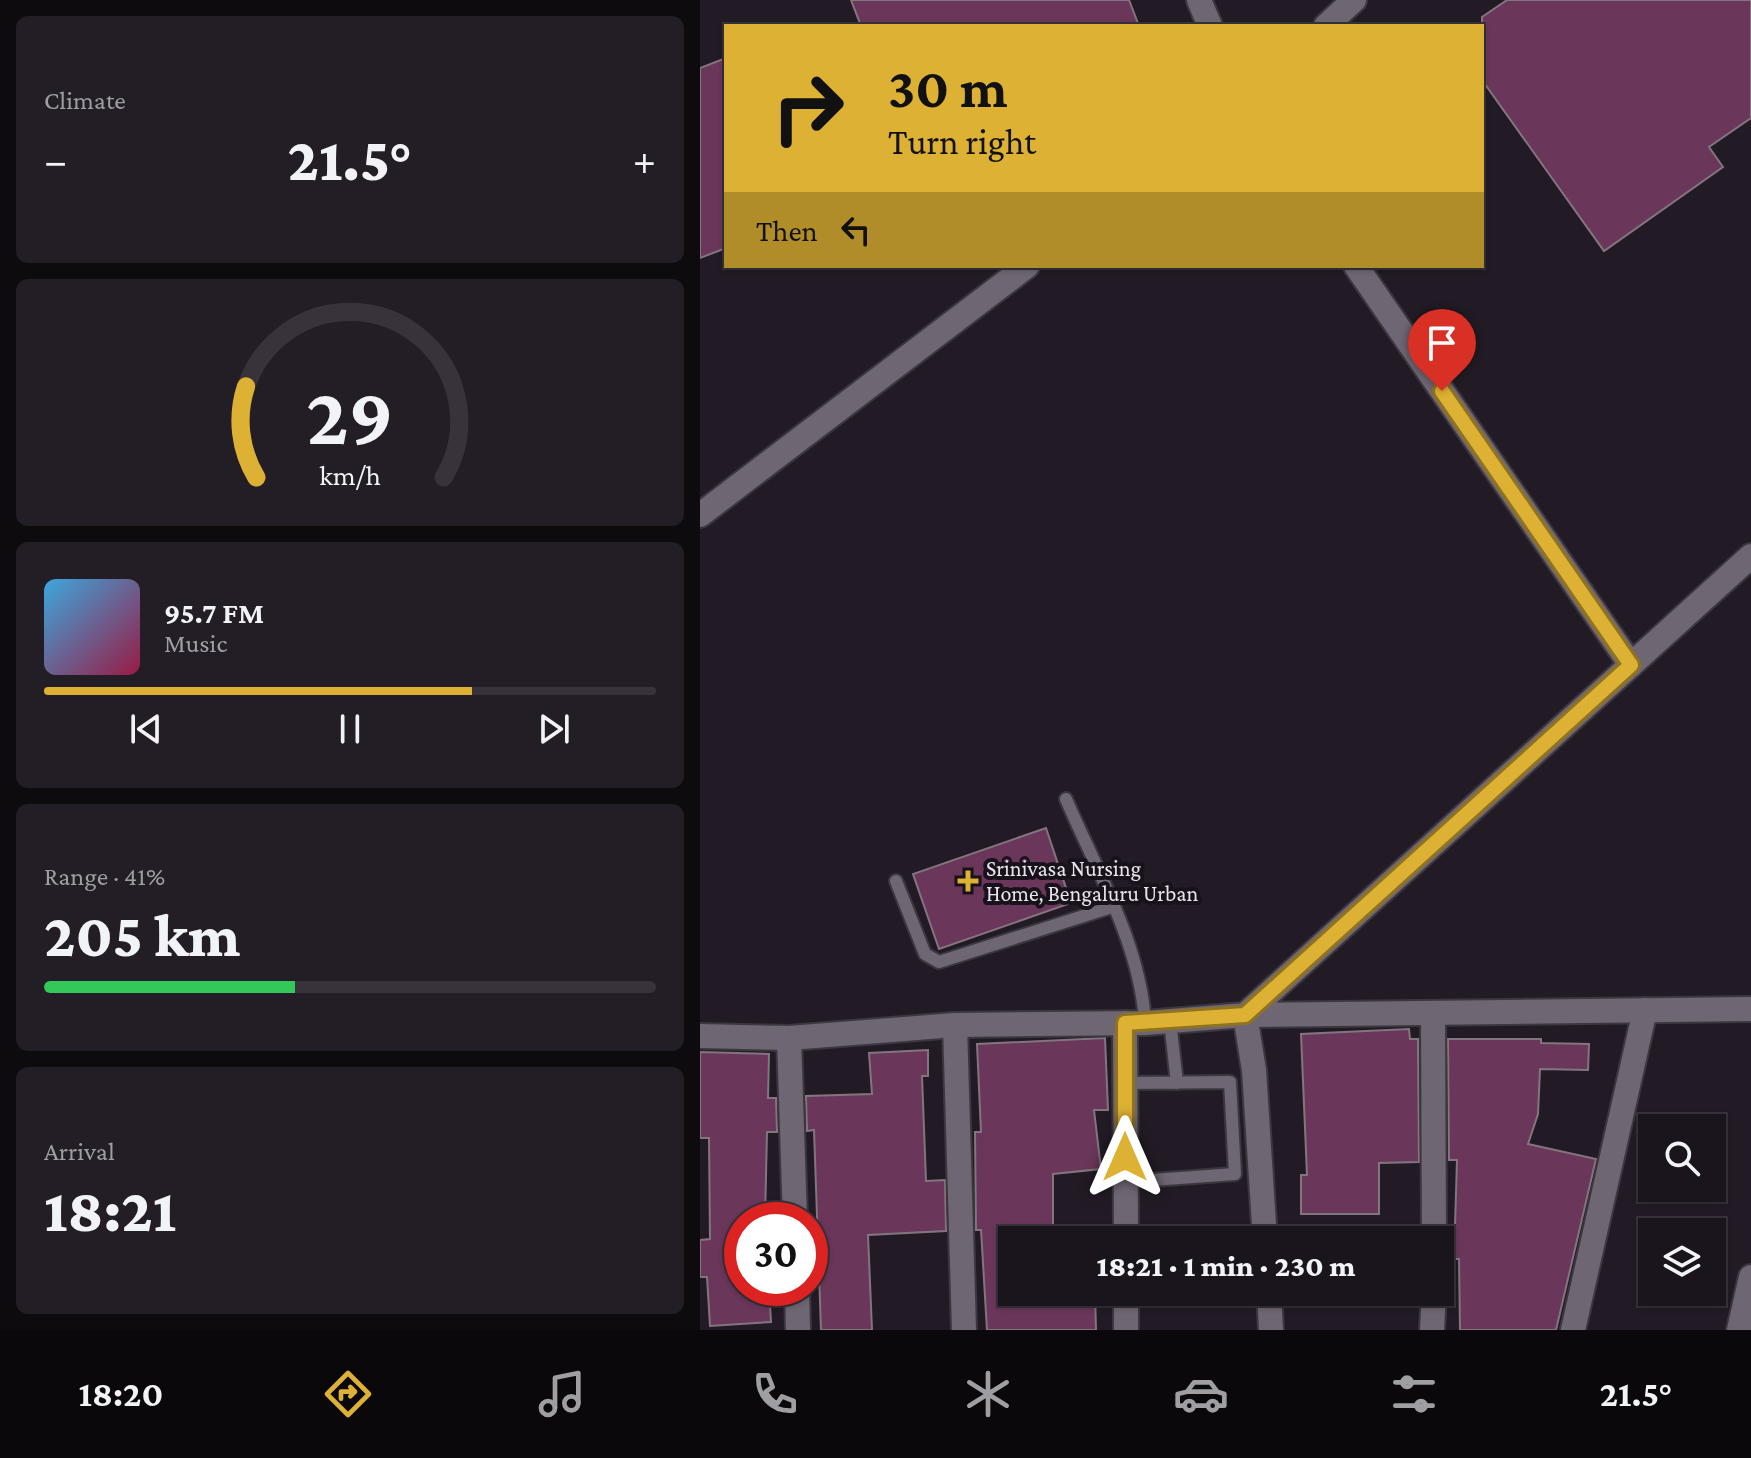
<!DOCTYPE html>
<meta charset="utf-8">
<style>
body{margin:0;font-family:"Crimson Pro",serif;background:#231d25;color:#f1f3f6;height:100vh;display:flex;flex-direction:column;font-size:30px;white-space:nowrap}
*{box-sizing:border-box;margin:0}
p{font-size:26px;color:#9f9ea3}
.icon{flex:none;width:44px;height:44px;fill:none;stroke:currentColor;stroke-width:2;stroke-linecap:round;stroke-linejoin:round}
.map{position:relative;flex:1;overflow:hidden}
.drawer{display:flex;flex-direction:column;gap:16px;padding:16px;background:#0e0b0f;width:700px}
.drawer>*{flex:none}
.hud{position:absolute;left:24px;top:24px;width:760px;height:244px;border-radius:0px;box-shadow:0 2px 6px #0004,0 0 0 2px #38333b;background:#ddb133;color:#111;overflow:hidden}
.fabs{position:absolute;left:938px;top:1114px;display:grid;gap:16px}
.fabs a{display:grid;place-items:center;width:88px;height:88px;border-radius:0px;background:#1a141c;box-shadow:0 2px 6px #0004,0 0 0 2px #38333b;font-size:40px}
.speed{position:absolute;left:24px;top:1202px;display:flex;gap:16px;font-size:40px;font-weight:700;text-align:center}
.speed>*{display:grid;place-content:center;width:104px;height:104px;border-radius:50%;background:#1a141c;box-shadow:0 2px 6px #0004,0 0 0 2px #38333b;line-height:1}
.speed .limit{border:12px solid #d22;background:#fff;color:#111}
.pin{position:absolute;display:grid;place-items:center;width:68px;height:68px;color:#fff;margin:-82px -34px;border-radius:50% 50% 50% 0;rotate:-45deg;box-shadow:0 0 8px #0007}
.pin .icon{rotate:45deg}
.me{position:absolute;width:88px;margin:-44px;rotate:0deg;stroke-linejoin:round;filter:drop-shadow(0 0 6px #0008)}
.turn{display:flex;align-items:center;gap:28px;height:168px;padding:0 32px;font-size:36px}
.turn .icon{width:104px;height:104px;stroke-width:2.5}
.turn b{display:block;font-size:56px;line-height:68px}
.then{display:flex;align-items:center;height:76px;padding:0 32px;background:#0003;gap:16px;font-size:30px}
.big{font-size:60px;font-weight:800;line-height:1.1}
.drawer .card{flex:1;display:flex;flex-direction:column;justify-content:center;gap:12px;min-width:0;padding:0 28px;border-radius:12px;background:#231d25}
.drawer .dial{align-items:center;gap:0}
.dial svg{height:208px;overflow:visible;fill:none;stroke:#38333b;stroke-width:7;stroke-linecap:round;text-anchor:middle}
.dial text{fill:#f1f3f6;stroke:none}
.song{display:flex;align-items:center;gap:24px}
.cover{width:96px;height:96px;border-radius:12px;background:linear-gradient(135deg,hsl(200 70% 55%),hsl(340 70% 35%))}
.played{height:8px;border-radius:4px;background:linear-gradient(90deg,#ddb133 70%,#38333b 70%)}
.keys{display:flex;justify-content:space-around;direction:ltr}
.heat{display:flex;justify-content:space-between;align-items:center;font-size:44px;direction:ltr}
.charge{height:12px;border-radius:6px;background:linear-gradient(90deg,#34c759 41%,#38333b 0)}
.trip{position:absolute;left:298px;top:1226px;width:456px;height:80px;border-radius:0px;background:#1a141c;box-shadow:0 2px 6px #0004,0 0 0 2px #38333b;font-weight:800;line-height:80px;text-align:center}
.tabs{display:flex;height:128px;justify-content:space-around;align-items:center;background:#0a080b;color:#9f9ea3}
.tabs .icon{width:56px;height:56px}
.tabs .current{color:#ddb133}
.tabs b{font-size:36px;color:#f1f3f6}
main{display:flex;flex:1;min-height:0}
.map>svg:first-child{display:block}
.building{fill:#6a365a;stroke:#83757e;stroke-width:2}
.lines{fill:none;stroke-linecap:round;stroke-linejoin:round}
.lane-casing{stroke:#3c373f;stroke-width:16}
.street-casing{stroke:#3c373f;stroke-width:28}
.secondary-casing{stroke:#3c373f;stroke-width:28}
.lane{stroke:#6e6672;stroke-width:12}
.street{stroke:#6e6672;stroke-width:24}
.secondary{stroke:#6e6672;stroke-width:24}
.route-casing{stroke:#907321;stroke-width:20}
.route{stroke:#ddb133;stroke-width:14}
.poi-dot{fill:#ddb133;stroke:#18121c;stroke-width:3}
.labels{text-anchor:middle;stroke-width:8;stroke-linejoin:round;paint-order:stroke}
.poi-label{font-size:22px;fill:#e9e5ec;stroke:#18121c;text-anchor:start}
</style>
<main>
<section class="drawer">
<div class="card"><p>Climate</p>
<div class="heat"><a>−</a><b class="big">21.5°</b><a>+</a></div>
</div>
<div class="card dial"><svg viewBox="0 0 100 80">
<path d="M14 69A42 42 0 1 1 86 69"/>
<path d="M14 69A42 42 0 0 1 10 34" stroke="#ddb133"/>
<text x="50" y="56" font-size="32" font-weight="700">29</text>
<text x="50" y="72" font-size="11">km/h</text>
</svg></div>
<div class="card">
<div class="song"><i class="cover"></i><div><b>95.7 FM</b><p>Music</p></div></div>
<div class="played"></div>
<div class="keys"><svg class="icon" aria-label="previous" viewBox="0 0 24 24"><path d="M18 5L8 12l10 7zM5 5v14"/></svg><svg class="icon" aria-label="pause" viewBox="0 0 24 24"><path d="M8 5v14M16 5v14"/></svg><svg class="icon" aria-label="next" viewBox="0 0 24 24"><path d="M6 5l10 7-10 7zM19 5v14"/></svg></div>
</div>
<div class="card"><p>Range · 41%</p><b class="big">205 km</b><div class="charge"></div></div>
<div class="card"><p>Arrival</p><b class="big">18:21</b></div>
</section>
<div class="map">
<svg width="1051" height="1330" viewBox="0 0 1051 1330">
<rect width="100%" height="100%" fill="#221b25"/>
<!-- building -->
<path class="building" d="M151,0H429L439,26H161Z
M807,0H1051V118L1009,147L1023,167L904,251L782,80V17Z
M26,58V248L0,258V68Z
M346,828L371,903L239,949L213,874Z
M709,1029L710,1039H718L719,1162L679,1163V1214H601V1175H607L601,1034Z
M405,1038L408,1110H394L401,1169L353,1174V1240H312V1292H395L396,1330H287L281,1230H276L275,1132H281L277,1044Z
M748,1039H841V1043L889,1044L888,1070L840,1069L838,1114L828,1144L896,1159L856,1330H760L759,1259H754L757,1160H749Z
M228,1050V1076H222L226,1181L245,1180L246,1231L168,1235L172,1330H121L114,1130L107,1131L106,1096L172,1094L169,1053Z
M0,1052L69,1054L68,1098H76L77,1132H67L65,1220H42V1288H69L71,1322L10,1326L7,1277H0V1240L10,1239L9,1138H0Z"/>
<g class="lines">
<!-- lane casing -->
<g class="lane-casing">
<path id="lane" d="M366,799C396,869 441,946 445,1023
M196,881L225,954L239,962L412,907
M470,1021L477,1083
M425,1083L530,1082L535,1174L425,1182"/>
</g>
<!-- street casing -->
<g class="street-casing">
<path id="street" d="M733,1014L734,1240
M545,1015L554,1070L565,1240
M425,1023L426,1240
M255,1025L264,1330
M89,1038L95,1220
M97,1288L98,1330
M426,1292V1330
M569,1292L571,1330
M732,1330L734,1292
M873,1330L945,1010
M1039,1330L1051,1277"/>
</g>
<!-- secondary casing -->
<g class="secondary-casing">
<path id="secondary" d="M499,0L510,26
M626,26L654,0
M656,266L931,665
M0,515L327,266
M545,1015L1051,556
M0,1036L89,1038L255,1025L445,1023L545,1015L1051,1009"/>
</g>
<!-- lane -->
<use href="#lane" class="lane"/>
<!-- street -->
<use href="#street" class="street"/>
<!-- secondary -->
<use href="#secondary" class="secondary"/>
</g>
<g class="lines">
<!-- route casing -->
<g class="route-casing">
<path id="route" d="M425,1157V1023L545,1015L931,665L742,391"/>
</g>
<!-- route -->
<use href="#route" class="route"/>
</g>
<!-- markers -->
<path class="poi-dot" d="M264 869h8v8h8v8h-8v8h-8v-8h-8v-8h8z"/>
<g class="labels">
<!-- poi labels -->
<g class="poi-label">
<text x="286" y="876">Srinivasa Nursing<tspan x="286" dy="25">Home, Bengaluru Urban</tspan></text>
</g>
</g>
</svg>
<div class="fabs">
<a><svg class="icon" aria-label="search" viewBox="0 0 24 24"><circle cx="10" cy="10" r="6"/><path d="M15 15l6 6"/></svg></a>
<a><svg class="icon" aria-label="layers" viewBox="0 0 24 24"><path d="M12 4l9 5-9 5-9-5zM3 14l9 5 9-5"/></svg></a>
</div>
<div class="speed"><div class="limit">30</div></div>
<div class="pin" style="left:742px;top:391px;background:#d93025"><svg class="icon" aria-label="arrive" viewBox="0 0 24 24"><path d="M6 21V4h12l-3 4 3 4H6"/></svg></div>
<svg class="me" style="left:425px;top:1157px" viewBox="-20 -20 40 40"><path d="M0-17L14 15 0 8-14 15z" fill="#ddb133" stroke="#fff" stroke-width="4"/></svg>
<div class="trip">18:21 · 1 min · 230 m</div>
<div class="hud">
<div class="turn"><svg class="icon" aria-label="right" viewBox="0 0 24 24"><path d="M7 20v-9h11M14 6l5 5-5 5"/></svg><div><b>30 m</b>Turn right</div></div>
<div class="then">Then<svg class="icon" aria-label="left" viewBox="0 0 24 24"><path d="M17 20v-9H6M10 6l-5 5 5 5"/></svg></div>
</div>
</div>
</main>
<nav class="tabs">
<b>18:20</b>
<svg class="icon current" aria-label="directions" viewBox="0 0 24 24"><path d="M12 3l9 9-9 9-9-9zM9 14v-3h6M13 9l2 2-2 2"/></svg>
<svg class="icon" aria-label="music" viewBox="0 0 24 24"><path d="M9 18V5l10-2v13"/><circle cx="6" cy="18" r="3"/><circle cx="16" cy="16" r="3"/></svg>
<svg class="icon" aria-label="phone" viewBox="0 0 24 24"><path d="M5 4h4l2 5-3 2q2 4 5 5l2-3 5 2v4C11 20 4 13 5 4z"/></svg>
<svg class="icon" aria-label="climate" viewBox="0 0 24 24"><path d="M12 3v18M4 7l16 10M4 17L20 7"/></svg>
<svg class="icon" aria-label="car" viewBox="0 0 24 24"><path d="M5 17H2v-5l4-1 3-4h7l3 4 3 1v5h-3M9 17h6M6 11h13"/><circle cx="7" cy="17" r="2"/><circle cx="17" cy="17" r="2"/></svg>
<svg class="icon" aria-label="filters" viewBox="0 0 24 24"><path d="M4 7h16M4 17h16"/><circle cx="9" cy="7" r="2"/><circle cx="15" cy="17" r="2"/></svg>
<b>21.5°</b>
</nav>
